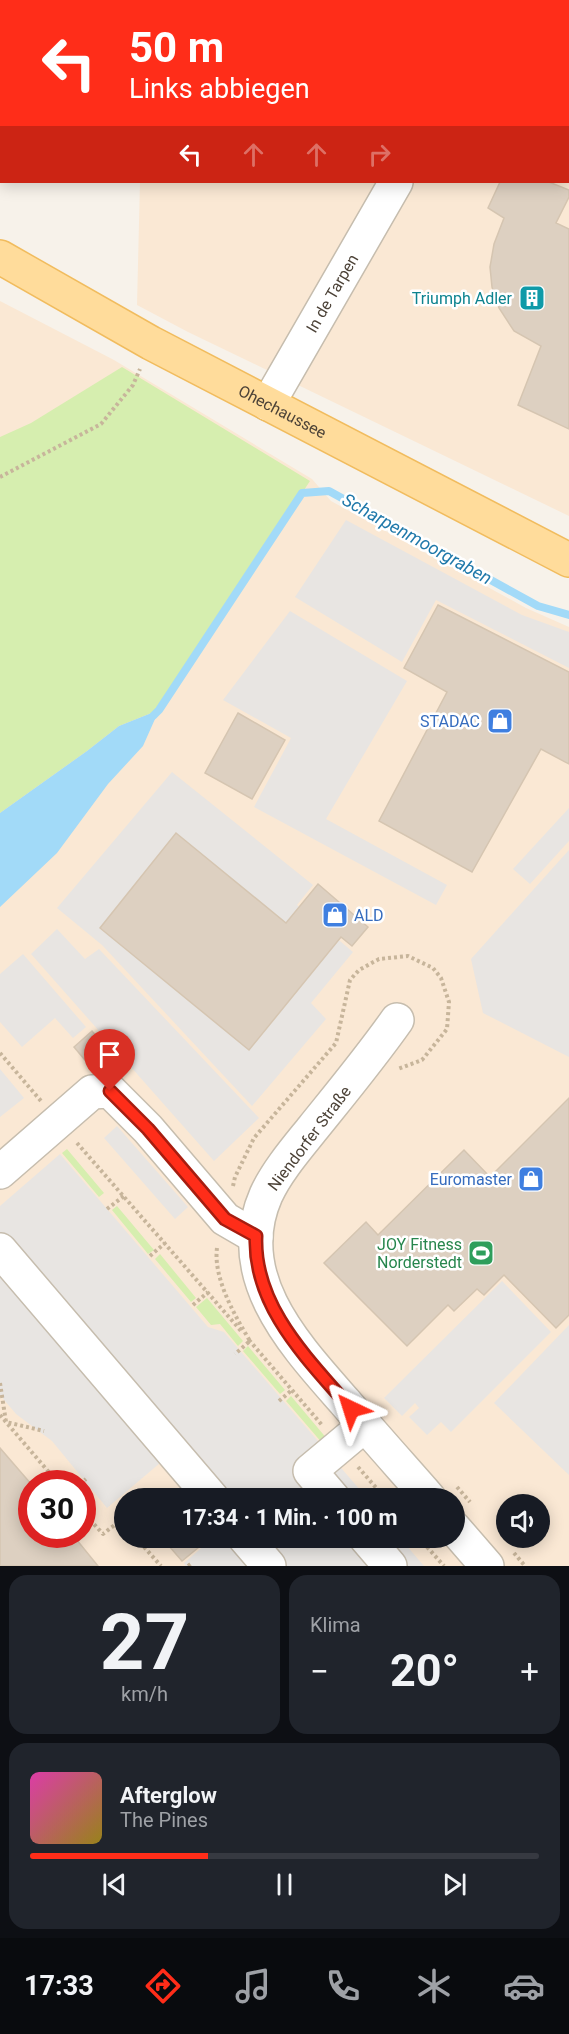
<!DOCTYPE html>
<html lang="de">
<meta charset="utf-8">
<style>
body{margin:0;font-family:Roboto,sans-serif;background:#20242c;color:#f1f3f6;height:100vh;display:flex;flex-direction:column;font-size:22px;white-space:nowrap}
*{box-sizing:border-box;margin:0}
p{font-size:20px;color:#9ea1a6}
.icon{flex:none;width:33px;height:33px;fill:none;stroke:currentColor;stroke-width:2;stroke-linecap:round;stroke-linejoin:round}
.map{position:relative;height:1566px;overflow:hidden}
.drawer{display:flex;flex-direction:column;gap:9px;padding:9px;background:#0d0f14;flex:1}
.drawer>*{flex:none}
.guide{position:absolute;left:0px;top:0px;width:570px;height:183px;box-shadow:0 3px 15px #0003;background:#ff2d19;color:#fff;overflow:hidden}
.buttons{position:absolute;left:496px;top:1494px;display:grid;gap:12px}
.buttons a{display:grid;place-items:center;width:54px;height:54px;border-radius:50%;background:#171b24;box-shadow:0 3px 15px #0003;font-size:30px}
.speed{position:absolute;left:18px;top:1470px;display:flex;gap:12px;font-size:30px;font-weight:700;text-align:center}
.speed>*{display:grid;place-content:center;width:78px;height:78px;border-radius:50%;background:#171b24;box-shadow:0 3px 15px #0003;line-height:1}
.speed .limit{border:9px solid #d22;background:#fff;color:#111}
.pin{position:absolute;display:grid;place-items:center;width:51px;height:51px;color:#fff;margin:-62px -26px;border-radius:50% 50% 50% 0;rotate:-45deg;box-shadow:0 0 6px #0007}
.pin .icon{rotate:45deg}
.me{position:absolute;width:66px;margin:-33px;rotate:319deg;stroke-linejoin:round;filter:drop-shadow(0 0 4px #0008)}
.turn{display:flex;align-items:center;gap:21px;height:126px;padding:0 30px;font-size:27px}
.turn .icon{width:78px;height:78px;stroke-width:2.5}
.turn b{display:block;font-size:42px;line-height:51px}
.lanes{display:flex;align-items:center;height:57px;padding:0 30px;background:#0003;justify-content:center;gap:30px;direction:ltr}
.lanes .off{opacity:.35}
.big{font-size:45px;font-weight:700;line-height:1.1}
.drawer .card{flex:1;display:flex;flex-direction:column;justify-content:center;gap:9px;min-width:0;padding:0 21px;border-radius:18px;background:#20242c}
.drawer .dial{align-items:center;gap:0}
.dial b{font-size:78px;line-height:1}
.song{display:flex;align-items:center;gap:18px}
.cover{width:72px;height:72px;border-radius:9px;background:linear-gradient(135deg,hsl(320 70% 55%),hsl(50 70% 35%))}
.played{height:6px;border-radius:3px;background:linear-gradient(90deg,#ff2d19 35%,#363941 35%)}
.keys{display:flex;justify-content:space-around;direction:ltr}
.heat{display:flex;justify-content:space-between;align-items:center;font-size:33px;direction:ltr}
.drawer .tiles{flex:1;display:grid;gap:9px;grid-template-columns:1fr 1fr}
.card:last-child{grid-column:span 2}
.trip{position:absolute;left:114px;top:1488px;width:351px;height:60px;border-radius:30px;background:#171b24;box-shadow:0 3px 15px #0003;font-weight:700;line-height:60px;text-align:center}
.menu{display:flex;height:96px;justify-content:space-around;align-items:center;background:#090b0e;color:#9ea1a6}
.menu .icon{width:42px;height:42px}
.menu .current{color:#ff2d19}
.menu b{font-size:27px;color:#f1f3f6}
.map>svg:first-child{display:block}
.commercial{fill:#fae8d4;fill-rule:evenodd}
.green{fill:#d6eeaf}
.parking{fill:#e8e5e2}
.water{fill:#a2daf8}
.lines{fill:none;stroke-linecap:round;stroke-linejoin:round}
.stream{stroke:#a2daf8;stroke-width:8}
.building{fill:#ddd0c1;stroke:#d5c5b1;stroke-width:1.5}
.minor-casing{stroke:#c6bdae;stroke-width:36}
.major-casing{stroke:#f1bc5e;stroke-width:36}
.path{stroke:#c7b59b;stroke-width:4;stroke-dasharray:3 3;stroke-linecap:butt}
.minor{stroke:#fff;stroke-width:33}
.major{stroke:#ffdc9b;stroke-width:33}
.route-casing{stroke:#a61d10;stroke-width:15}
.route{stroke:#ff2d19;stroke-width:10}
.labels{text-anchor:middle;stroke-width:5;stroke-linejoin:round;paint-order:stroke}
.street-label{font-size:16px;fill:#4c4237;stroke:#fff}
.culture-label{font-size:16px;fill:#0d838f;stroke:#fff;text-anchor:end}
.shop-label{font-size:16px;fill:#366cbe;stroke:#fff;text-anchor:end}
.leisure-label{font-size:16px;fill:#27864d;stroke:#fff;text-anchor:end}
.water-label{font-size:18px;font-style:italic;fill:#2079aa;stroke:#fff}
</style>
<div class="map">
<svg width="569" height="1566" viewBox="0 0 569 1566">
<rect width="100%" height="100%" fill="#f7f2ea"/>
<!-- commercial -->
<path class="commercial" d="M15,0H569V516L188,332L137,305L140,182H568V2Z
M0,301L114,360L312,479L331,501L526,608L569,627V1566H0ZM32,1484H82V1534H32ZM124,1498H454V1538H124ZM507,1504H540V1538H507Z"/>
<!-- green -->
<path class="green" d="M0,0L15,1L2,2L0,167Z
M122,367L310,481L159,710L119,726L87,751L0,813V437L31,423Z
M67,1149L104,1193L99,1197L62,1153Z
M117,1206L154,1250L148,1254L112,1210Z
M160,1254L196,1298L191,1302L155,1259Z
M207,1298L243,1341L238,1346L220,1324L211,1325L196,1307Z
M248,1346L285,1390L280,1394L243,1351Z
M291,1396L328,1440L323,1444L286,1401Z"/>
<!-- parking -->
<path class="parking" d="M346,520L522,615L569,632V668L436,600L402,662L295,597Z
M290,611L407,681L326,819L447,885L436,905L254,807L291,738L223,700Z
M172,772L313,885L297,905L353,952L311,1003L326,1019L252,1106L102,945L57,908Z
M569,808V841L530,884L513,869Z
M569,850V1057L483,1013L471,959Z
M57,929L85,959L99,949L259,1118L214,1161L31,954Z
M23,954L86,1027L73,1038L55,1018L22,1047L0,1022V974Z
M0,1069L24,1098L0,1117Z
M117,1126L188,1207L175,1219L104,1138Z
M60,1154L208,1327L224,1332L367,1498H191L160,1463L107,1508L52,1441L16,1414L0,1395V1206Z
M502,1281L551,1332L451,1432L441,1422L427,1435L409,1417L419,1408L415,1403L402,1416L384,1398Z
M569,1325V1475L494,1403Z
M213,1538H400L424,1566H186L184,1563Z"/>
<!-- water -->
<path class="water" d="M159,710L143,746L108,784L57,853L0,907V813L87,751L119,726Z"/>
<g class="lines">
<!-- stream -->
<path class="stream" d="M153,716L159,710L302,493L329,491L538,606L569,615"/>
</g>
<!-- building -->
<path class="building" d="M500,182H549L569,190V197L556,223L569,229V429L518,405L541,346L514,331L499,308L492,287L490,267L494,244L504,218L488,208Z
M438,605L569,672V764L541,749L472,872L379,821L447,692L404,668Z
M238,713L285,740L252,799L205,773Z
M176,833L286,923L318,884L368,927L352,946L341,937L249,1050L100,928Z
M92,1031L107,1049L89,1065L74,1047Z
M569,1098V1315L556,1328L504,1275L484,1295L477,1289L454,1311L448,1305L407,1346L324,1263L366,1222L378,1235L464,1150L490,1177Z
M0,1448L32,1485V1534H72L98,1566H0Z
M162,1538H210L182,1561Z"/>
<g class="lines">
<!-- minor casing -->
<g class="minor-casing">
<g id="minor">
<path d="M494,2L495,0"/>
<path id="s1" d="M268,404L396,182"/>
<path d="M397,1020C371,1057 342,1092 313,1128C297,1148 277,1171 266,1195C230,1277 295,1345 345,1402C373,1435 401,1466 429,1498"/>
<path d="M0,1172L92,1092L110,1091L148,1129L225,1219L256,1237"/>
<path d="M0,1250L212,1498"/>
<path d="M333,1498L310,1471L365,1425"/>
<path d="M454,1528L487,1566"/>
<path d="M245,1538L269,1566"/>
<path d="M366,1538L390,1566"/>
</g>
</g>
<!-- major casing -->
<g class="major-casing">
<g id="major">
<path id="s2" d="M0,257L151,343L569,560"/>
</g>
</g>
<!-- path -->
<path class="path" d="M0,477L101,424L133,385L140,369
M0,1053L41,1101
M77,1143L242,1332
M233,1186L235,1177L254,1138L336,1043L350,980L359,970L379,959L408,956L433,968L441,978L449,1002L447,1029L422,1060L398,1069
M107,1209L124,1196
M217,1248C213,1278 235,1316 250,1341L235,1354
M150,1256L165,1243
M193,1305L208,1292
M249,1340L322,1425
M0,1383L6,1422L44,1431
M279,1401L292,1390
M0,1415L59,1484
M358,1467L385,1498
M80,1484L86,1479
M457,1487L470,1502
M82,1511L103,1534L121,1520L124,1524
M136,1538L161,1566
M419,1538L444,1566
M514,1553L525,1566
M188,1566L192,1563"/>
<!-- minor -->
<use href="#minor" class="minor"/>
<!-- major -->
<use href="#major" class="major"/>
</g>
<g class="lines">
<!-- route casing -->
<g class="route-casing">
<path id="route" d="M110,1091L148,1129L225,1219L256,1236C253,1307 309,1360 351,1409"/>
</g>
<!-- route -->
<use href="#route" class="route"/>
</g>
<!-- icons -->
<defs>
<g id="building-square" transform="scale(1.35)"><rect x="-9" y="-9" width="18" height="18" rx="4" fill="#0f9aa8" stroke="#fff"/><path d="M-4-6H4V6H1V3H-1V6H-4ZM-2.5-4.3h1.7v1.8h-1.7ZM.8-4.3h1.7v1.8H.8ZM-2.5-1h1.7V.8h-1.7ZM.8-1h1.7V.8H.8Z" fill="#fff"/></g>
<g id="shop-square" transform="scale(1.35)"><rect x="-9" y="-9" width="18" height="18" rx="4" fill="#3f7fe0" stroke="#fff"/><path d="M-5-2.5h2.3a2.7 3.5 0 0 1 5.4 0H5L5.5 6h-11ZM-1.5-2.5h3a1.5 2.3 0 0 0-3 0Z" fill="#fff"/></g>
<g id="stadium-square" transform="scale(1.35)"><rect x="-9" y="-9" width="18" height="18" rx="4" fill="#2e9e5b" stroke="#fff"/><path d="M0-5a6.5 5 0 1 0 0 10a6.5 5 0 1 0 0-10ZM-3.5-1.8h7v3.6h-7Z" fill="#fff"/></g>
</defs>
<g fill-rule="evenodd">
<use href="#building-square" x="532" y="298"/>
<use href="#shop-square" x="500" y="721"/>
<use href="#shop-square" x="335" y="915"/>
<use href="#shop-square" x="531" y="1179"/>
<use href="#stadium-square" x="481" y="1253"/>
</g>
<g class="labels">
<!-- street labels -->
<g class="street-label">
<text dy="6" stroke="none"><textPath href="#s1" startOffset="128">In de Tarpen</textPath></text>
<text dy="6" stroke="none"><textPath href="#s2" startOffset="322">Ohechaussee</textPath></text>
<text transform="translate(309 1138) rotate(-53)" y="6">Niendorfer Straße</text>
</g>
<!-- culture labels -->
<g class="culture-label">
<text x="512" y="304">Triumph Adler</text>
</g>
<!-- shop labels -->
<g class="shop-label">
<text x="480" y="727">STADAC</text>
<text x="354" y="921" text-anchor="start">ALD</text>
<text x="512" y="1185">Euromaster</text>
</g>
<!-- leisure labels -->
<g class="leisure-label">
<text x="462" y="1250">JOY Fitness<tspan x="462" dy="18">Norderstedt</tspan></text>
</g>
<!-- water labels -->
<g class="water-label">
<text transform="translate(417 539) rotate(29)" y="6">Scharpenmoorgraben</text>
</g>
</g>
</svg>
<div class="buttons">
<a><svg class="icon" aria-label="sound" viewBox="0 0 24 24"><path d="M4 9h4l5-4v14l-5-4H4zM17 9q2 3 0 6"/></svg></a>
</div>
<div class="speed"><div class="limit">30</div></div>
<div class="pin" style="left:110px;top:1091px;background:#d93025"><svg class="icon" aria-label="arrive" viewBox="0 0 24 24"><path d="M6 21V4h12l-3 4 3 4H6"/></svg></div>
<svg class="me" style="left:351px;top:1409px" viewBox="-20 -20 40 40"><path d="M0-17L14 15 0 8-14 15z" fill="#ff2d19" stroke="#fff" stroke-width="4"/></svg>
<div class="trip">17:34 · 1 Min. · 100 m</div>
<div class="guide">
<div class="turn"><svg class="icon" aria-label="left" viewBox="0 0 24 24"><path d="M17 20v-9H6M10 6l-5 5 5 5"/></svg><div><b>50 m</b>Links abbiegen</div></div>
<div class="lanes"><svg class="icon" aria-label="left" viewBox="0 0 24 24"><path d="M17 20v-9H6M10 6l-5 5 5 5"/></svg><svg class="icon off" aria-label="ahead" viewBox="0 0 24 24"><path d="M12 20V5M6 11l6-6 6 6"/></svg><svg class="icon off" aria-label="ahead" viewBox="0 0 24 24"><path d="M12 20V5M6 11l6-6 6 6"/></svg><svg class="icon off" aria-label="right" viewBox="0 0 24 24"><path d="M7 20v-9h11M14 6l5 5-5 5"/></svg></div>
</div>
</div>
<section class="drawer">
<div class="tiles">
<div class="card dial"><b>27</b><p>km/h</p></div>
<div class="card"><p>Klima</p>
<div class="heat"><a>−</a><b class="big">20°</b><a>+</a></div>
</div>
<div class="card">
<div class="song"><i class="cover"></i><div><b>Afterglow</b><p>The Pines</p></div></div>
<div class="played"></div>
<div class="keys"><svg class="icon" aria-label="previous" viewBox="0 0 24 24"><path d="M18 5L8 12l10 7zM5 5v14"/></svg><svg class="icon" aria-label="pause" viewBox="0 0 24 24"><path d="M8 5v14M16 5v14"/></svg><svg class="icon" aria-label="next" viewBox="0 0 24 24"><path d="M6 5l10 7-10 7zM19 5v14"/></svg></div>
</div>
</div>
</section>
<nav class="menu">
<b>17:33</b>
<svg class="icon current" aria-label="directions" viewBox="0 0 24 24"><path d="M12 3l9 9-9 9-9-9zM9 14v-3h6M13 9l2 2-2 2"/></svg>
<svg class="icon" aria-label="music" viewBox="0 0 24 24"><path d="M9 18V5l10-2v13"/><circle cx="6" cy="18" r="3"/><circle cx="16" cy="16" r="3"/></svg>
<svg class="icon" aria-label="phone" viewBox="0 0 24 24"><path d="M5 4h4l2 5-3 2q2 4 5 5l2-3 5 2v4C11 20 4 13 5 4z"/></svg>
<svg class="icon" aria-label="climate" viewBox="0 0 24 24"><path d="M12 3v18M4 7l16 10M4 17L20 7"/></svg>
<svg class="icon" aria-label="car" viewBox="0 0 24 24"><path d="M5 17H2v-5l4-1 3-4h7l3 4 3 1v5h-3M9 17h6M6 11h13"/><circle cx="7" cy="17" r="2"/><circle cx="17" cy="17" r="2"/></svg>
</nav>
